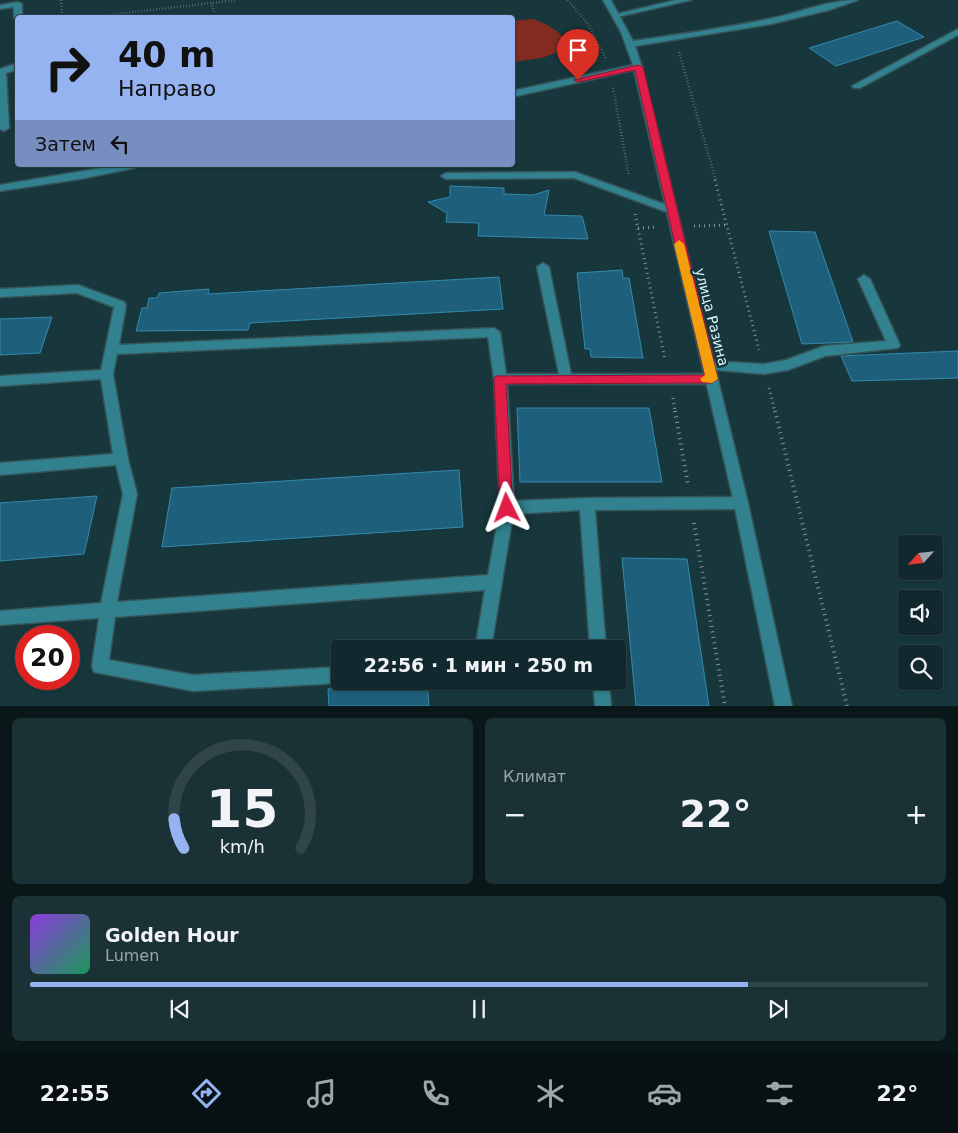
<!DOCTYPE html>
<html lang="ru">
<meta charset="utf-8">
<style>
body{margin:0;font-family:"DejaVu Sans",sans-serif;background:#1a3136;color:#f1f3f6;height:100vh;display:flex;flex-direction:column;font-size:19px;white-space:nowrap}
*{box-sizing:border-box;margin:0}
p{font-size:16px;color:#9ca6aa}
.icon{flex:none;width:28px;height:28px;fill:none;stroke:currentColor;stroke-width:2;stroke-linecap:round;stroke-linejoin:round}
.map{position:relative;height:706px;overflow:hidden}
.details{display:flex;flex-direction:column;gap:12px;padding:12px;background:#091719;flex:1}
.details>*{flex:none}
.banner{position:absolute;left:15px;top:15px;width:500px;height:152px;border-radius:5px;box-shadow:0 1px 4px #0004,0 0 0 1px #30454a;background:#95b2f1;color:#111;overflow:hidden}
.needle{width:32px;rotate:243deg}
.fabs{position:absolute;left:898px;top:535px;display:grid;gap:10px}
.fabs a{display:grid;place-items:center;width:45px;height:45px;border-radius:5px;background:#11292e;box-shadow:0 1px 4px #0004,0 0 0 1px #30454a;font-size:25px}
.speed{position:absolute;left:15px;top:625px;display:flex;gap:10px;font-size:25px;font-weight:700;text-align:center}
.speed>*{display:grid;place-content:center;width:65px;height:65px;border-radius:50%;background:#11292e;box-shadow:0 1px 4px #0004,0 0 0 1px #30454a;line-height:1}
.speed .limit{border:8px solid #d22;background:#fff;color:#111}
.pin{position:absolute;display:grid;place-items:center;width:42px;height:42px;color:#fff;margin:-51px -21px;border-radius:50% 50% 50% 0;rotate:-45deg;box-shadow:0 0 5px #0007}
.pin .icon{rotate:45deg}
.me{position:absolute;width:55px;margin:-28px;rotate:357deg;stroke-linejoin:round;filter:drop-shadow(0 0 4px #0008)}
.turn{display:flex;align-items:center;gap:18px;height:105px;padding:0 20px;font-size:22px}
.turn .icon{width:65px;height:65px;stroke-width:2.5}
.turn b{display:block;font-size:35px;line-height:42px}
.then{display:flex;align-items:center;height:48px;padding:0 20px;background:#0003;gap:10px;font-size:19px}
.big{font-size:38px;font-weight:600;line-height:1.1}
.details .card{flex:1;display:flex;flex-direction:column;justify-content:center;gap:8px;min-width:0;padding:0 18px;border-radius:8px;background:#1a3136}
.details .dial{align-items:center;gap:0}
.dial svg{height:130px;overflow:visible;fill:none;stroke:#30454a;stroke-width:7;stroke-linecap:round;text-anchor:middle}
.dial text{fill:#f1f3f6;stroke:none}
.song{display:flex;align-items:center;gap:15px}
.cover{width:60px;height:60px;border-radius:8px;background:linear-gradient(135deg,hsl(270 70% 55%),hsl(150 70% 35%))}
.played{height:5px;border-radius:2px;background:linear-gradient(90deg,#95b2f1 80%,#30454a 80%)}
.keys{display:flex;justify-content:space-around;direction:ltr}
.heat{display:flex;justify-content:space-between;align-items:center;font-size:28px;direction:ltr}
.details .tiles{flex:1;display:grid;gap:12px;grid-template-columns:1fr 1fr}
.card:last-child{grid-column:span 2}
.trip{position:absolute;left:331px;top:640px;width:295px;height:50px;border-radius:5px;background:#11292e;box-shadow:0 1px 4px #0004,0 0 0 1px #30454a;font-weight:600;line-height:50px;text-align:center}
.menu{display:flex;height:80px;justify-content:space-around;align-items:center;background:#071012;color:#9ca6aa}
.menu .icon{width:35px;height:35px}
.menu .selected{color:#95b2f1}
.menu b{font-size:22px;color:#f1f3f6}
.map>svg:first-child{display:block}
.green{fill:#822b20}
.building{fill:#1e607c;stroke:#338aae}
.lines{fill:none;stroke-linecap:round;stroke-linejoin:round}
.lane-casing{stroke:#355358;stroke-width:3}
.street-casing{stroke:#355358;stroke-width:3}
.path-far2{stroke:#79979c;stroke-width:2.5;stroke-dasharray:0.5 2.5;stroke-linecap:butt}
.path-far1{stroke:#79979c;stroke-width:3;stroke-dasharray:1 4;stroke-linecap:butt}
.path{stroke:#79979c;stroke-width:4;stroke-dasharray:1 4.5;stroke-linecap:butt}
.lane{fill:#31818e;fill-rule:evenodd}
.street{fill:#31818e;fill-rule:evenodd}
.route{fill:#e11d48;stroke:#92132f}
.slow{fill:#f59e0b}
.labels{text-anchor:middle;stroke-width:5;stroke-linejoin:round;paint-order:stroke}
.street-label{font-size:14px;fill:#dcf8fd;stroke:#17373d}
</style>
<div class="map">
<svg width="958" height="706" viewBox="0 0 958 706">
<rect width="100%" height="100%" fill="#17373d"/>
<!-- green -->
<path class="green" d="M532,19C544,22 582,40 555,53C543,59 526,60 513,62V21Z"/>
<!-- building -->
<path class="building" d="M897,21L924,37L836,66L809,48Z
M450,186L504,188V194L533,195L549,190L544,215L582,216L588,239L478,236L479,223L446,222L447,213L428,202L450,197Z
M769,231L815,232L853,342L802,344Z
M622,270L623,278H629L643,358L591,357L590,349H585L577,273Z
M499,277L503,309L250,323L248,330L136,331L142,308H147L149,298H157L159,293L209,289L208,294Z
M52,317L40,353L0,355V319Z
M958,351V378L852,381L841,356Z
M517,408H649L662,482H520Z
M459,470L463,527L162,547L172,488Z
M97,496L84,554L0,561V503Z
M622,558L687,559L709,706H636Z
M427,681L429,706H329L328,689Z"/>
<g class="lines">
<!-- lane casing -->
<g class="lane-casing">
<path id="lane" d="M676,0H691L617,17L613,15Z
M18,2L22,4V18H18V20L14,18V7L0,9V5Z
M958,29V35L860,88H854L852,86Z
M18,63V69L6,73L9,128L4,131L0,129V69Z
M575,172L675,208L676,210L671,213L667,212L574,178L446,179L441,176L446,173Z
M543,263L549,267L571,374H712L717,376L718,379L717,382L712,384H507L514,501L587,498L741,497L746,499L748,503L746,507L741,509L595,510L606,649H590L580,510L513,514L491,649H475L485,590L115,617L109,660L193,675L340,667V681H345L340,683L193,691L94,672L92,666L99,618L0,625V611L101,603L123,494L116,465L0,475V463L113,454L101,379L0,386V376L101,370L114,307L77,293L0,297V289L78,285L124,302L126,305L119,345L494,328L500,332L506,374H559L537,267ZM488,337L494,379L500,508L488,575L117,602L137,494L128,459L113,374L117,354Z
M864,275L870,279L900,345L898,348L825,356L788,370L764,374L705,369L703,366L705,363L709,361L764,364L786,360L824,346L886,341L858,279Z
M593,681H609L611,706H595Z"/>
</g>
<!-- street casing -->
<g class="street-casing">
<path id="street" d="M603,0H611L633,41C680,34 727,28 773,18C800,12 830,0 858,0L829,10L771,24L635,46L642,67L748,503L792,706H775L734,503L634,70L512,97V91L633,65L621,32Z
M119,165H139L134,168L80,179L0,191V185Z"/>
</g>
<!-- path-far2 -->
<path class="path-far2" d="M61,0L62,16L70,18
M568,0L588,24L606,58
M211,3L217,18
M82,18L237,0
M307,18L323,16L334,18
M679,52L716,181
M613,88L629,176"/>
<!-- path-far1 -->
<path class="path-far1" d="M715,180L759,350
M635,214L665,360
M694,226L728,225
M638,228L657,227
M769,388L775,412
M673,398L675,412"/>
<!-- path -->
<path class="path" d="M675,411L688,485
M775,411L847,706
M694,523L725,706"/>
<!-- lane -->
<use href="#lane" class="lane"/>
<!-- street -->
<use href="#street" class="street"/>
</g>
<!-- route -->
<path class="route" d="M638,65L643,67L718,379L712,383L506,384L513,508L511,512L507,514L502,512L500,508L494,379L496,376L705,375L635,70L578,82L574,80Z"/>
<!-- slow -->
<path class="slow" d="M679,240L684,244L718,379L712,383L702,382L700,379L705,375L674,244Z"/>
<g class="labels">
<!-- street labels -->
<g class="street-label">
<text transform="translate(712 317) rotate(76)" y="5">улица Разина</text>
</g>
</g>
</svg>
<div class="fabs">
<a><svg class="needle" viewBox="-14 -14 28 28"><path d="M0-13l5 13h-10z" fill="#e53935"/><path d="M0 13l5-13h-10z" fill="#9ca6aa"/></svg></a>
<a><svg class="icon" aria-label="sound" viewBox="0 0 24 24"><path d="M4 9h4l5-4v14l-5-4H4zM17 9q2 3 0 6"/></svg></a>
<a><svg class="icon" aria-label="search" viewBox="0 0 24 24"><circle cx="10" cy="10" r="6"/><path d="M15 15l6 6"/></svg></a>
</div>
<div class="speed"><div class="limit">20</div></div>
<div class="pin" style="left:578px;top:80px;background:#d93025"><svg class="icon" aria-label="arrive" viewBox="0 0 24 24"><path d="M6 21V4h12l-3 4 3 4H6"/></svg></div>
<svg class="me" style="left:507px;top:508px" viewBox="-20 -20 40 40"><path d="M0-17L14 15 0 8-14 15z" fill="#e11d48" stroke="#fff" stroke-width="4"/></svg>
<div class="trip">22:56 · 1 мин · 250 m</div>
<div class="banner">
<div class="turn"><svg class="icon" aria-label="right" viewBox="0 0 24 24"><path d="M7 20v-9h11M14 6l5 5-5 5"/></svg><div><b>40 m</b>Направо</div></div>
<div class="then">Затем<svg class="icon" aria-label="left" viewBox="0 0 24 24"><path d="M17 20v-9H6M10 6l-5 5 5 5"/></svg></div>
</div>
</div>
<section class="details">
<div class="tiles">
<div class="card dial"><svg viewBox="0 0 100 80">
<path d="M14 69A42 42 0 1 1 86 69"/>
<path d="M14 69A42 42 0 0 1 8 51" stroke="#95b2f1"/>
<text x="50" y="56" font-size="32" font-weight="700">15</text>
<text x="50" y="72" font-size="11">km/h</text>
</svg></div>
<div class="card"><p>Климат</p>
<div class="heat"><a>−</a><b class="big">22°</b><a>+</a></div>
</div>
<div class="card">
<div class="song"><i class="cover"></i><div><b>Golden Hour</b><p>Lumen</p></div></div>
<div class="played"></div>
<div class="keys"><svg class="icon" aria-label="previous" viewBox="0 0 24 24"><path d="M18 5L8 12l10 7zM5 5v14"/></svg><svg class="icon" aria-label="pause" viewBox="0 0 24 24"><path d="M8 5v14M16 5v14"/></svg><svg class="icon" aria-label="next" viewBox="0 0 24 24"><path d="M6 5l10 7-10 7zM19 5v14"/></svg></div>
</div>
</div>
</section>
<nav class="menu">
<b>22:55</b>
<svg class="icon selected" aria-label="directions" viewBox="0 0 24 24"><path d="M12 3l9 9-9 9-9-9zM9 14v-3h6M13 9l2 2-2 2"/></svg>
<svg class="icon" aria-label="music" viewBox="0 0 24 24"><path d="M9 18V5l10-2v13"/><circle cx="6" cy="18" r="3"/><circle cx="16" cy="16" r="3"/></svg>
<svg class="icon" aria-label="phone" viewBox="0 0 24 24"><path d="M5 4h4l2 5-3 2q2 4 5 5l2-3 5 2v4C11 20 4 13 5 4z"/></svg>
<svg class="icon" aria-label="climate" viewBox="0 0 24 24"><path d="M12 3v18M4 7l16 10M4 17L20 7"/></svg>
<svg class="icon" aria-label="car" viewBox="0 0 24 24"><path d="M5 17H2v-5l4-1 3-4h7l3 4 3 1v5h-3M9 17h6M6 11h13"/><circle cx="7" cy="17" r="2"/><circle cx="17" cy="17" r="2"/></svg>
<svg class="icon" aria-label="filters" viewBox="0 0 24 24"><path d="M4 7h16M4 17h16"/><circle cx="9" cy="7" r="2"/><circle cx="15" cy="17" r="2"/></svg>
<b>22°</b>
</nav>
